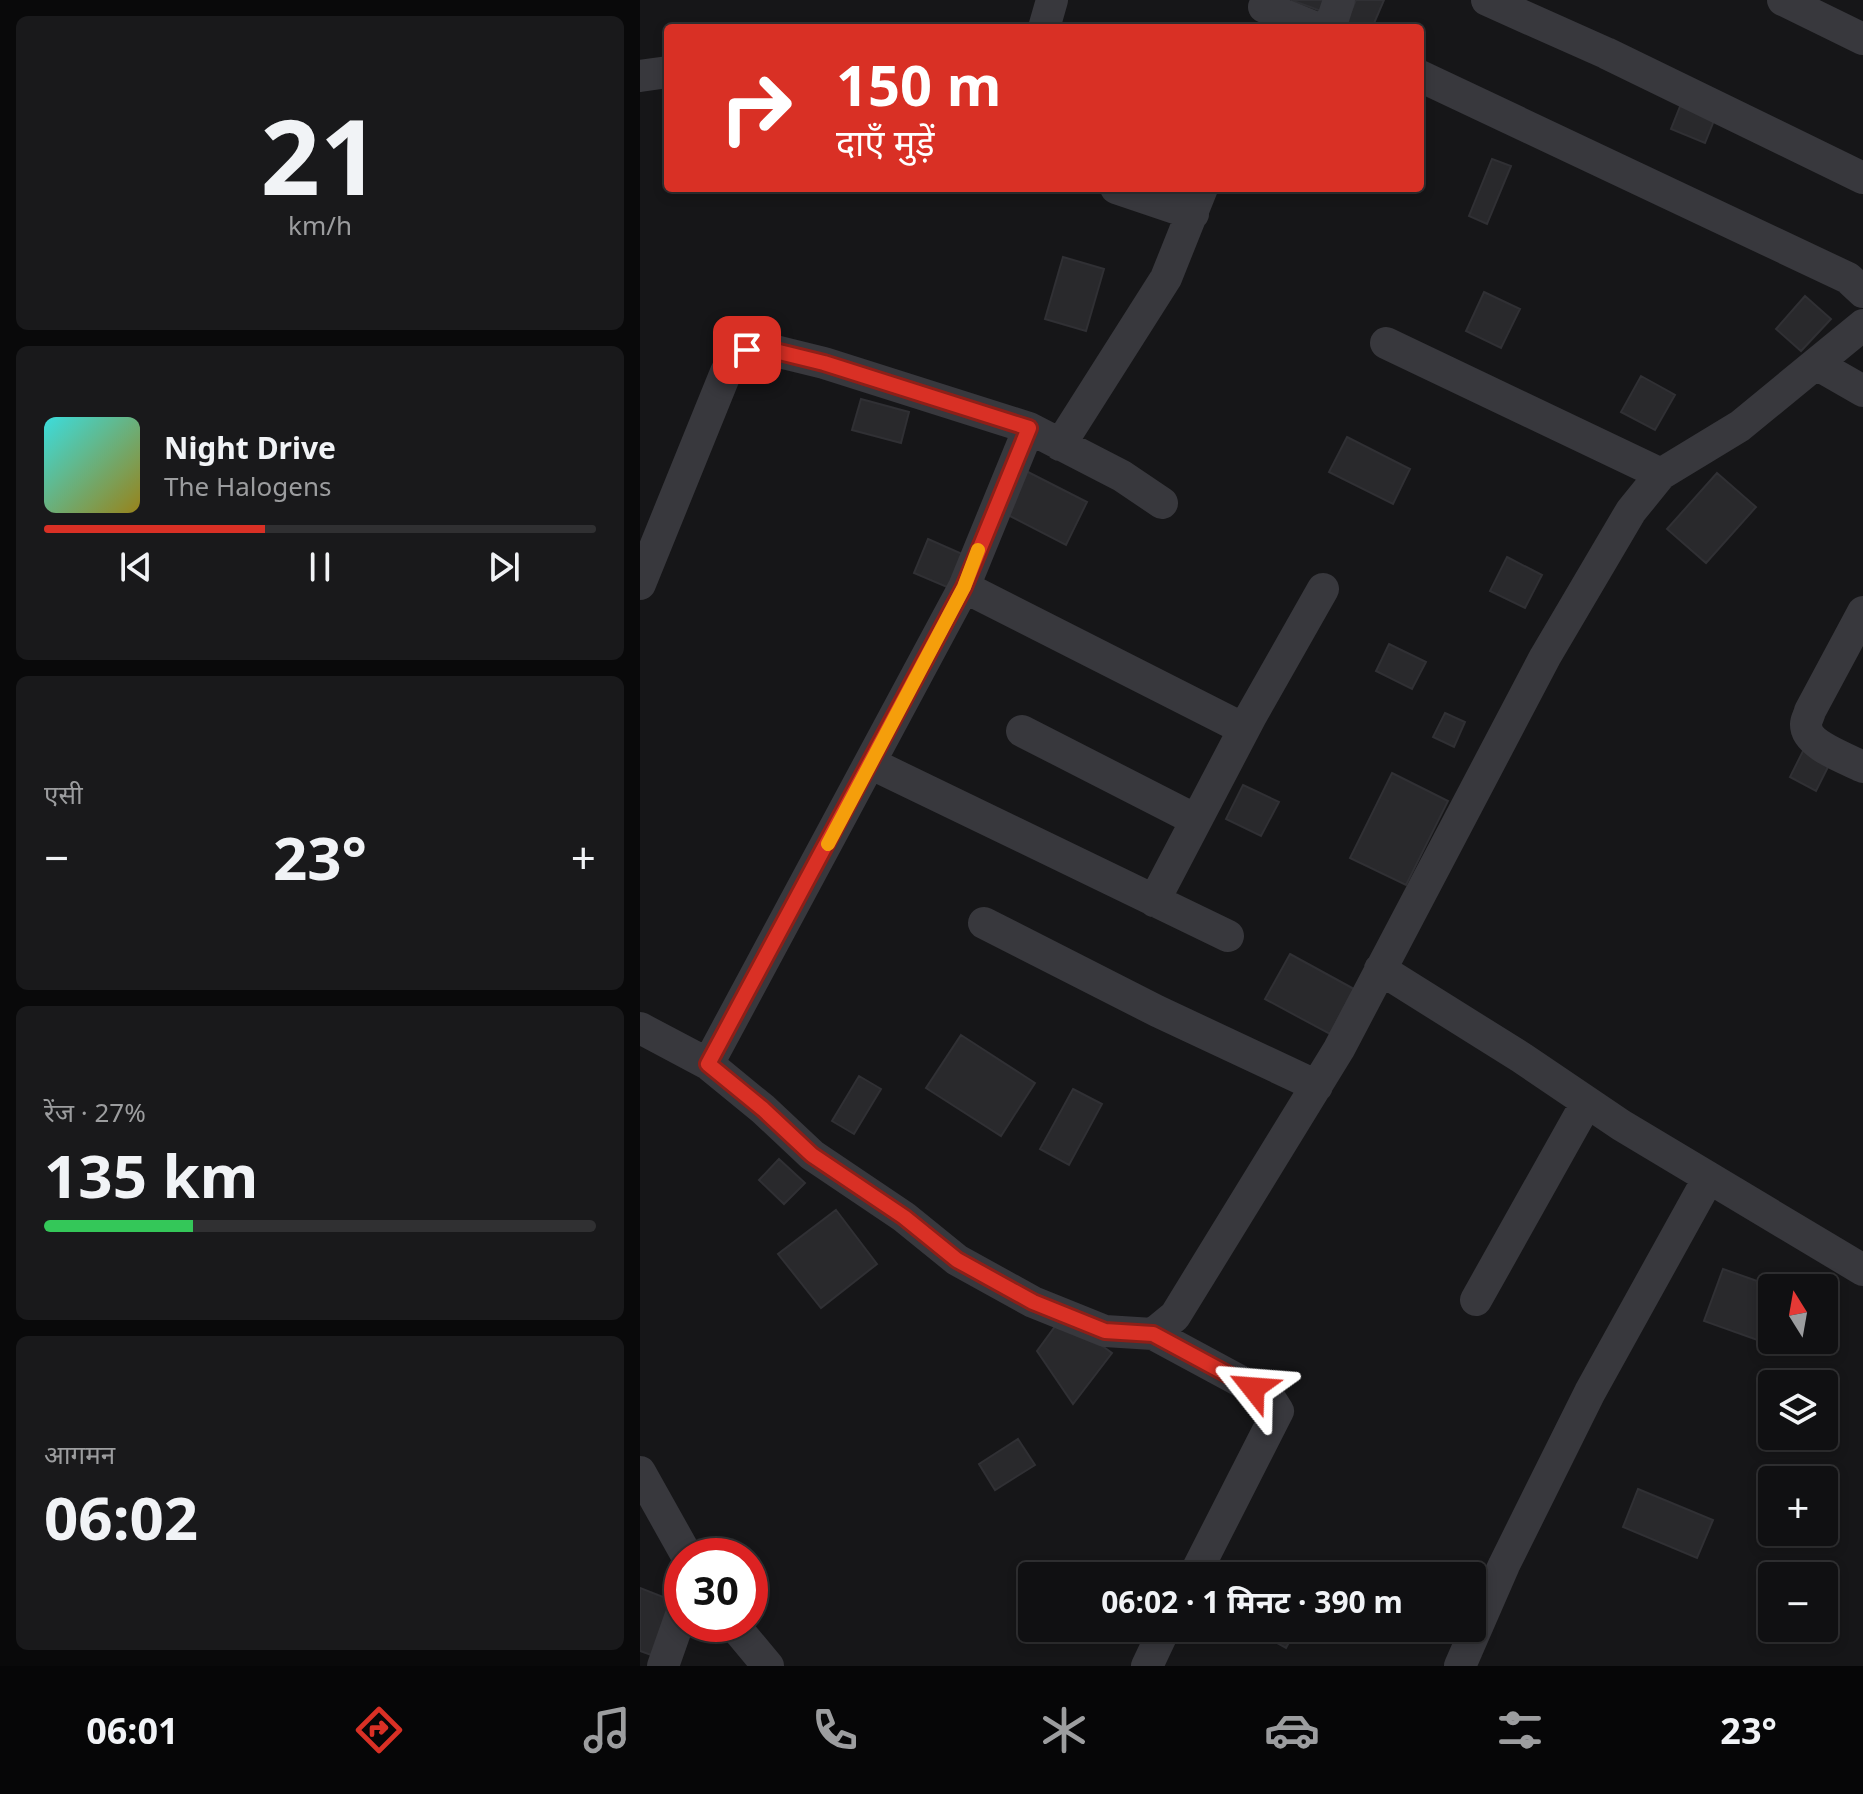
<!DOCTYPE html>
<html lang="hi">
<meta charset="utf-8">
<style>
body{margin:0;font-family:"Noto Sans","Noto Sans Devanagari",sans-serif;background:#19191b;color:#f1f3f6;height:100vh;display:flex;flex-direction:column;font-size:30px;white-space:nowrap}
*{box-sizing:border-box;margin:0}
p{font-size:26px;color:#9c9d9f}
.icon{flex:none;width:44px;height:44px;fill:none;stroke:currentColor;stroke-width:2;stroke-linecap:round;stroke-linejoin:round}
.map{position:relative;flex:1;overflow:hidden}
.drawer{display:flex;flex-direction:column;gap:16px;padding:16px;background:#09090a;width:640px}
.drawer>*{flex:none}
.top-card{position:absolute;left:24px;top:24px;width:760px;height:168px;border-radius:8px;box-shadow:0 4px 12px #0003,0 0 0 2px #303032;background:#d93025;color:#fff;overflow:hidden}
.needle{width:52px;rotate:349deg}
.fabs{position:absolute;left:1118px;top:1274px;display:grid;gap:16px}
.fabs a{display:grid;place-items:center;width:80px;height:80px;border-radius:8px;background:#101012;box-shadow:0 4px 12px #0003,0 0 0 2px #303032;font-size:40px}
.speed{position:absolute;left:24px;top:1538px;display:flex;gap:16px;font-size:40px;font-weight:700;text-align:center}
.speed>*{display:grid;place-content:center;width:104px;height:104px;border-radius:50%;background:#101012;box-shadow:0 4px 12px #0003,0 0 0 2px #303032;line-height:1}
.speed .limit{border:12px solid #d22;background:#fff;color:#111}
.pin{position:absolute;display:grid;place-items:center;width:68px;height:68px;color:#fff;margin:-34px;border-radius:16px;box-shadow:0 4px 12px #0006}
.me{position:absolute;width:88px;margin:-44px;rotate:298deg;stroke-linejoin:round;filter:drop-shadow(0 0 6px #0008)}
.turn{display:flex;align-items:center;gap:28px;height:168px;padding:0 40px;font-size:36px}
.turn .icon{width:104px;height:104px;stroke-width:2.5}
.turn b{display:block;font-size:56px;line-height:68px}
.big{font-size:60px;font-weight:700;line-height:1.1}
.drawer .card{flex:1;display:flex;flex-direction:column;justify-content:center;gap:12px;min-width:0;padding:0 28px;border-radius:12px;background:#19191b}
.drawer .dial{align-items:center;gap:0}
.dial b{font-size:104px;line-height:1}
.song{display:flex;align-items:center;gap:24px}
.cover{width:96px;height:96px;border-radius:12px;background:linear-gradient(135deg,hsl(180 70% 55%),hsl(50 70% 35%))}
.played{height:8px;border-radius:4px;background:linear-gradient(90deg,#d93025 40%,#303032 40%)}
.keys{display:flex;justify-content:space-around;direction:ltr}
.heat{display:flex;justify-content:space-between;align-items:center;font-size:44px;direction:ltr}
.charge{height:12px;border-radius:6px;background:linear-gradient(90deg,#34c759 27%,#303032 0)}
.trip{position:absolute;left:378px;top:1562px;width:468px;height:80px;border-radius:8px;background:#101012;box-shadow:0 4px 12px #0003,0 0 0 2px #303032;font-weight:700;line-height:80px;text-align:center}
.dock{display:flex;height:128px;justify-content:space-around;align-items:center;background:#060607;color:#9c9d9f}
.dock .icon{width:56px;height:56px}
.dock .on{color:#d93025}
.dock b{font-size:36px;color:#f1f3f6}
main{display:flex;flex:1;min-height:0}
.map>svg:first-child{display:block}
.building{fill:#29292c;stroke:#303034;stroke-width:2}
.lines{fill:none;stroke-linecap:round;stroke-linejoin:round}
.minor{stroke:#38383d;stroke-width:32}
.route-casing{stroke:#8d1f18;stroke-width:20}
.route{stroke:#d93025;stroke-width:14}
.slow{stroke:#f59e0b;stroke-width:14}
</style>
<main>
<section class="drawer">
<div class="card dial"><b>21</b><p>km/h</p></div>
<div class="card">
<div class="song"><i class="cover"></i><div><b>Night Drive</b><p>The Halogens</p></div></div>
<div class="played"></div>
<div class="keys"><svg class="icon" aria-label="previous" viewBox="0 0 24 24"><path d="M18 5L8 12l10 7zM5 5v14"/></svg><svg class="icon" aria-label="pause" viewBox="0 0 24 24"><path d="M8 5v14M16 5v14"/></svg><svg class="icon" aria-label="next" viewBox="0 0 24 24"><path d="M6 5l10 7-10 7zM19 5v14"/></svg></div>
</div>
<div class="card"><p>एसी</p>
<div class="heat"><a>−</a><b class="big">23°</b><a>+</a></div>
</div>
<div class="card"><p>रेंज · 27%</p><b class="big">135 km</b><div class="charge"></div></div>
<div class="card"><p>आगमन</p><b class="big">06:02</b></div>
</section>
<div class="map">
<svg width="1223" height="1666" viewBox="0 0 1223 1666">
<rect width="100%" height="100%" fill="#161618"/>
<!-- building -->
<path class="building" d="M651,0H685L681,11Z
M716,0H744L732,28L704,27Z
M1047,89L1081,103L1065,143L1031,129Z
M852,159L871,166L847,224L829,216Z
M423,257L464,269L446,331L405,319Z
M844,292L880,309L861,348L826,331Z
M1165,296L1191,319L1161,351L1136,329Z
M1001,376L1035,395L1015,430L981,412Z
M221,399L269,412L261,443L212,430Z
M707,437L770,469L753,504L689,472Z
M386,471L447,502L426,545L364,513Z
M1077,473L1116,507L1066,563L1027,529Z
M288,539L329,557L314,590L274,573Z
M867,557L902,575L885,608L850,591Z
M749,644L786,662L772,689L736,671Z
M805,713L825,722L814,747L793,737Z
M1168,741L1194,755L1176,791L1150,777Z
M752,773L808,801L766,885L710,858Z
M603,785L639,802L621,836L586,819Z
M650,954L714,989L690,1034L625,999Z
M321,1035L395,1083L361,1136L286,1088Z
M219,1076L241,1089L214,1134L192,1121Z
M433,1089L462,1104L429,1165L400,1149Z
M139,1159L165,1183L144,1204L119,1180Z
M196,1210L237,1264L181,1308L138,1254Z
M1083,1269L1137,1288H1132V1317L1123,1342L1064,1321Z
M422,1317L472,1353L433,1404L397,1351Z
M378,1439L395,1465L355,1490L339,1464Z
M998,1489L1073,1520L1057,1558L983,1527Z
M0,1588L36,1602L14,1656L0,1651Z
M620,1628H657L646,1648L617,1632Z"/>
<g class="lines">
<!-- minor -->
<path class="minor" d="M847,0L966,53L1223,178
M1143,0L1223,39
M624,7L677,28
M404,28L412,0
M690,28L699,0
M0,76L28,72
M780,76L1208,278L1223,292
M476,188L553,214
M746,343L1021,474
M1176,364L1223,391
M420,445L526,278L562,188
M0,584L86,372L93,359L107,350L123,348L184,363L389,428L482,476L522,503
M324,587L604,729
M1223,612L1170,711C1169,716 1166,720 1166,724C1165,745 1208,759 1223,767
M382,731L556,820
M230,763L588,936
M514,901L611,716L683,589
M344,923L517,1011L677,1086
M740,969L882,1058L981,1125L1223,1270
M0,1028L68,1064L123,1109L172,1155L264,1217L317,1260L393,1302L465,1331L513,1334L535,1316L699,1049L905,657L991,511L1021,474L1100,426L1223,325
M68,1064L324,587L389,428
M836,1300L947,1102
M513,1334L613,1388L631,1400L638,1411L554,1576
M0,1472L47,1556
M93,1624L128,1666
M23,1666L42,1612
M507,1666L525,1628
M820,1666L864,1565L950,1392L1068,1179"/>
</g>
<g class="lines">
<!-- route casing -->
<g class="route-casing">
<path id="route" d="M107,350L123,348L184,363L389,428L324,587L68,1064L123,1109L172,1155L264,1217L317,1260L393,1302L465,1331L513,1334L613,1388"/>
</g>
<!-- route -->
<use href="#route" class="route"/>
<!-- slow -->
<path class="slow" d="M188,844L324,587L338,550"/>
</g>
</svg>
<div class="fabs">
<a><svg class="needle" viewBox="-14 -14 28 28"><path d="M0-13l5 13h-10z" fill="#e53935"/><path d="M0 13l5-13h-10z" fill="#9c9d9f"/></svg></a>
<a><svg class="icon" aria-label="layers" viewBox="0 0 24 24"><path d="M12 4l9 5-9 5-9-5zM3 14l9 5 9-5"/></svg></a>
<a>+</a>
<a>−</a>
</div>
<div class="speed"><div class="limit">30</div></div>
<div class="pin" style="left:107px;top:350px;background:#d93025"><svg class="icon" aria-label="arrive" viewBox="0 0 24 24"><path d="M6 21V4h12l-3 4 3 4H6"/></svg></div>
<svg class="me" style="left:613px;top:1388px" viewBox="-20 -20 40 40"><path d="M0-17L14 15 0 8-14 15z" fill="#d93025" stroke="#fff" stroke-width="4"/></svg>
<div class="trip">06:02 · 1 मिनट · 390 m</div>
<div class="top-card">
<div class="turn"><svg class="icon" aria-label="right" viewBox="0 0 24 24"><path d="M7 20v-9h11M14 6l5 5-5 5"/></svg><div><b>150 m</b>दाएँ मुड़ें</div></div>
</div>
</div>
</main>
<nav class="dock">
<b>06:01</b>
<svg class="icon on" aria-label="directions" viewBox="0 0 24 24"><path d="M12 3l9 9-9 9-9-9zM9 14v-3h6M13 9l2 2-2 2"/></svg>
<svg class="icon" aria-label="music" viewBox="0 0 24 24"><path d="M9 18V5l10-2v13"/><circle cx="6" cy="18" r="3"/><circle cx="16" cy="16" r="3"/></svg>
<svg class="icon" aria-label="phone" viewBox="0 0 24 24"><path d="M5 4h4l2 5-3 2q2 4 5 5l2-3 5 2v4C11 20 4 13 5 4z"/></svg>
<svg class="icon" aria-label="climate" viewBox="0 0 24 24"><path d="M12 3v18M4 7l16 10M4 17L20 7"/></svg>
<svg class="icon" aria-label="car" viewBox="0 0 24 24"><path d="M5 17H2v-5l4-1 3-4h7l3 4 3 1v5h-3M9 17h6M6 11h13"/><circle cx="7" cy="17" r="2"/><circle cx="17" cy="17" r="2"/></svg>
<svg class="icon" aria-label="filters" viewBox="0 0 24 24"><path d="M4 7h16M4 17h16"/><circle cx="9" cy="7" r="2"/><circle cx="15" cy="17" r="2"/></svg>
<b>23°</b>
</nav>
